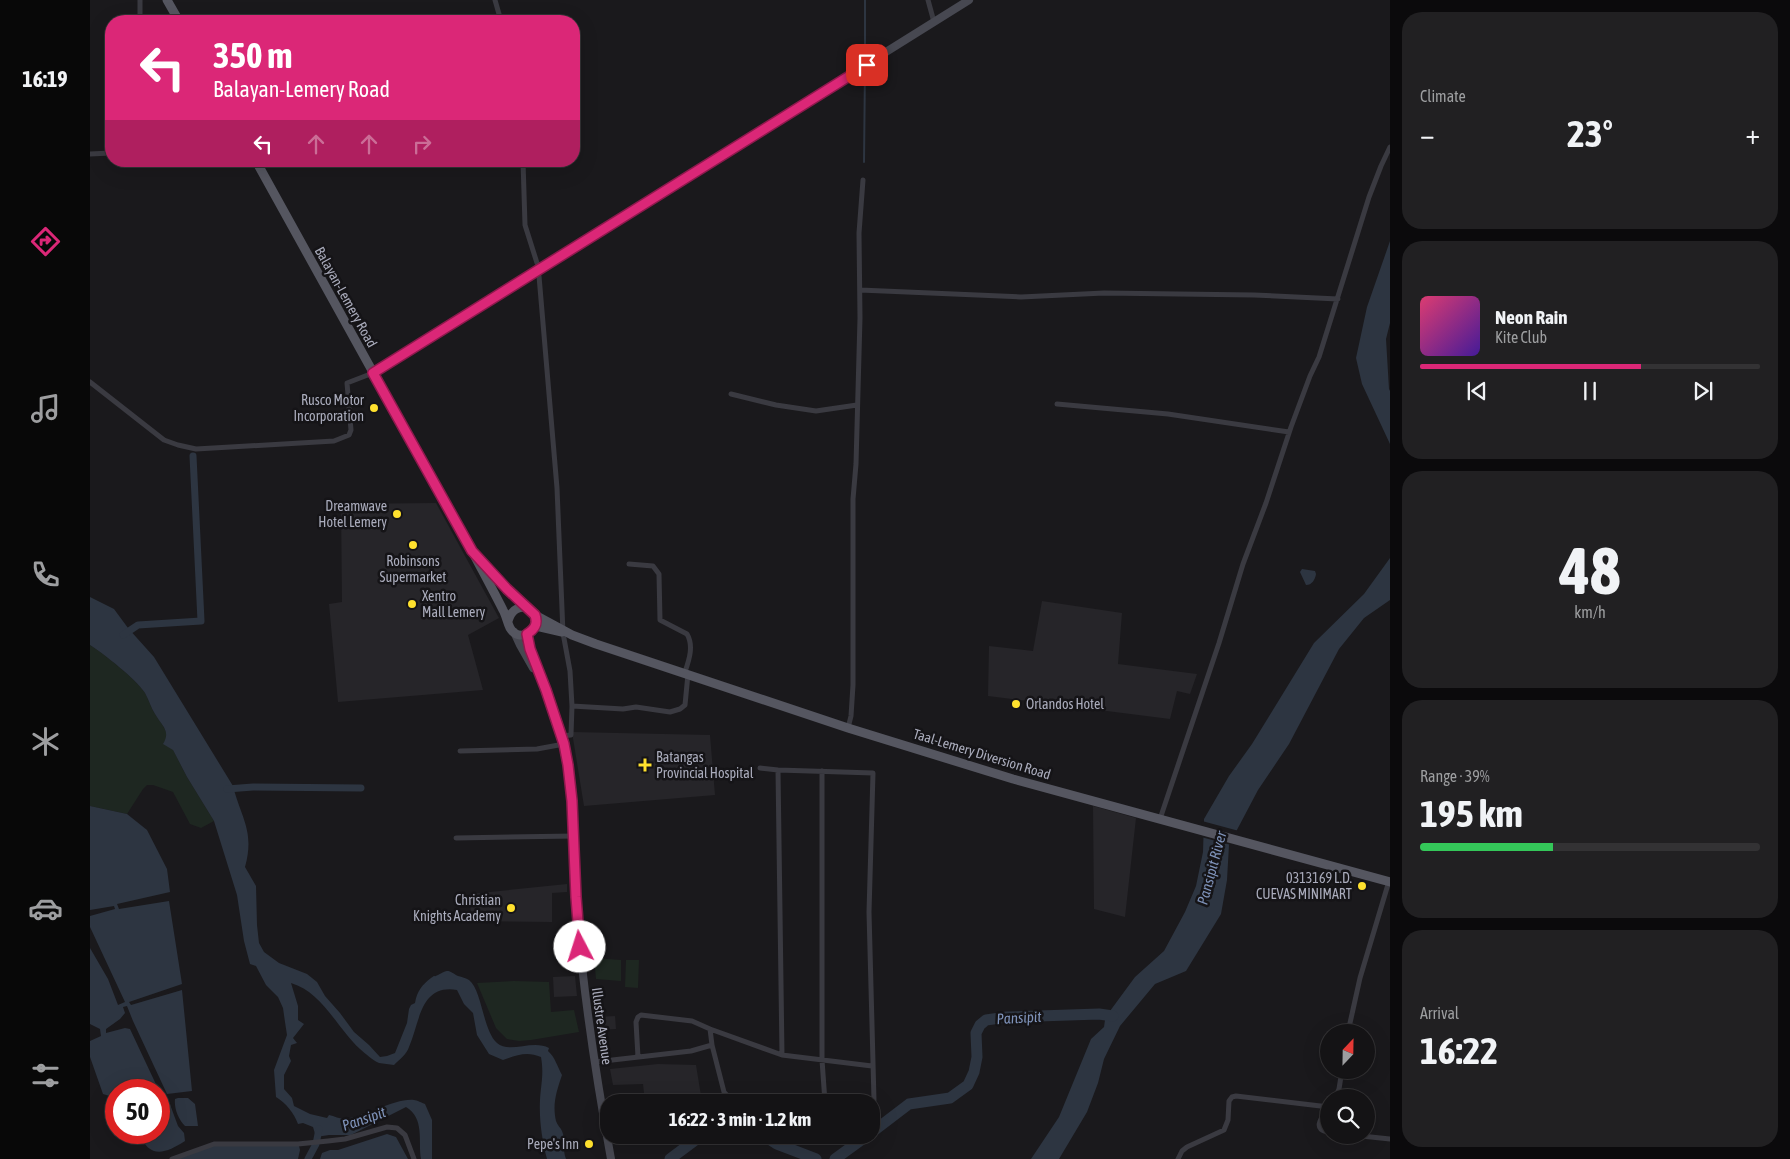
<!DOCTYPE html>
<meta charset="utf-8">
<style>
body{margin:0;font-family:"Asap Condensed",sans-serif;background:#212022;color:#f1f3f6;height:100vh;display:flex;flex-direction:column;font-size:19px;white-space:nowrap}
*{box-sizing:border-box;margin:0}
p{font-size:16px;color:#9d9ea0}
.icon{flex:none;width:28px;height:28px;fill:none;stroke:currentColor;stroke-width:2;stroke-linecap:round;stroke-linejoin:round}
.map{position:relative;flex:1;overflow:hidden}
.side{display:flex;flex-direction:column;gap:12px;padding:12px;background:#0b0a0c;width:400px}
.side>*{flex:none}
.guide{position:absolute;left:15px;top:15px;width:475px;height:152px;border-radius:20px;box-shadow:0 5px 20px #0002,0 0 0 1px #333234;background:#db2777;color:#fff;overflow:hidden}
.needle{width:32px;rotate:22deg}
.tools{position:absolute;left:1230px;top:1024px;display:grid;gap:10px}
.tools a{display:grid;place-items:center;width:55px;height:55px;border-radius:50%;background:#141315;box-shadow:0 5px 20px #0002,0 0 0 1px #333234;font-size:25px}
.speed{position:absolute;left:15px;top:1079px;display:flex;gap:10px;font-size:25px;font-weight:700;text-align:center}
.speed>*{display:grid;place-content:center;width:65px;height:65px;border-radius:50%;background:#141315;box-shadow:0 5px 20px #0002,0 0 0 1px #333234;line-height:1}
.speed .limit{border:8px solid #d22;background:#fff;color:#111}
.pin{position:absolute;display:grid;place-items:center;width:42px;height:42px;color:#fff;margin:-21px;border-radius:10px;box-shadow:0 2px 8px #0006}
.me{position:absolute;width:55px;margin:-28px;rotate:355deg;stroke-linejoin:round;filter:drop-shadow(0 0 4px #0008)}
.turn{display:flex;align-items:center;gap:18px;height:105px;padding:0 25px;font-size:22px}
.turn .icon{width:65px;height:65px;stroke-width:2.5}
.turn b{display:block;font-size:35px;line-height:42px}
.lanes{display:flex;align-items:center;height:48px;padding:0 25px;background:#0003;justify-content:center;gap:25px;direction:ltr}
.lanes .off{opacity:.35}
.big{font-size:38px;font-weight:700;line-height:1.1}
.side .tile{flex:1;display:flex;flex-direction:column;justify-content:center;gap:8px;min-width:0;padding:0 18px;border-radius:20px;background:#212022}
.side .dial{align-items:center;gap:0}
.dial b{font-size:65px;line-height:1}
.song{display:flex;align-items:center;gap:15px}
.cover{width:60px;height:60px;border-radius:8px;background:linear-gradient(135deg,hsl(340 70% 55%),hsl(260 70% 35%))}
.played{height:5px;border-radius:2px;background:linear-gradient(90deg,#db2777 65%,#333234 65%)}
.keys{display:flex;justify-content:space-around;direction:ltr}
.heat{display:flex;justify-content:space-between;align-items:center;font-size:28px;direction:ltr}
.charge{height:8px;border-radius:4px;background:linear-gradient(90deg,#34c759 39%,#333234 0)}
.trip{position:absolute;left:510px;top:1094px;width:280px;height:50px;border-radius:20px;background:#141315;box-shadow:0 5px 20px #0002,0 0 0 1px #333234;font-weight:700;line-height:50px;text-align:center}
main{display:flex;flex:1;min-height:0}
.menu{display:flex;flex-direction:column;width:90px;justify-content:space-around;align-items:center;background:#080808;color:#9d9ea0}
.menu .icon{width:35px;height:35px}
.menu .selected{color:#db2777}
.menu b{font-size:22px;color:#f1f3f6}
.map>svg:first-child{display:block}
.built{fill:#262529}
.green{fill:#1e2721}
.water{fill:#2d3541}
.pier{fill:#1a191c}
.lines{fill:none;stroke-linecap:round;stroke-linejoin:round}
.stream{stroke:#2d3541;stroke-width:2}
.canal{stroke:#2d3541;stroke-width:7}
.river{stroke:#2d3541;stroke-width:11}
.minor{stroke:#3a3a41;stroke-width:5}
.secondary{stroke:#474851;stroke-width:8}
.primary{stroke:#555660;stroke-width:9}
.route-casing{stroke:#8e194d;stroke-width:12}
.route{stroke:#db2777;stroke-width:9}
.poi-dot{fill:#ffe12e;stroke:#151417;stroke-width:2}
.labels{text-anchor:middle;stroke-width:5;stroke-linejoin:round;paint-order:stroke}
.street-label{font-size:14px;fill:#aaacbc;stroke:#151417}
.poi-label{font-size:14px;fill:#aaacbc;stroke:#151417;text-anchor:end}
.water-label{font-size:15px;font-style:italic;fill:#7f93ba;stroke:#151417}
</style>
<main>
<nav class="menu">
<b>16:19</b>
<svg class="icon selected" aria-label="directions" viewBox="0 0 24 24"><path d="M12 3l9 9-9 9-9-9zM9 14v-3h6M13 9l2 2-2 2"/></svg>
<svg class="icon" aria-label="music" viewBox="0 0 24 24"><path d="M9 18V5l10-2v13"/><circle cx="6" cy="18" r="3"/><circle cx="16" cy="16" r="3"/></svg>
<svg class="icon" aria-label="phone" viewBox="0 0 24 24"><path d="M5 4h4l2 5-3 2q2 4 5 5l2-3 5 2v4C11 20 4 13 5 4z"/></svg>
<svg class="icon" aria-label="climate" viewBox="0 0 24 24"><path d="M12 3v18M4 7l16 10M4 17L20 7"/></svg>
<svg class="icon" aria-label="car" viewBox="0 0 24 24"><path d="M5 17H2v-5l4-1 3-4h7l3 4 3 1v5h-3M9 17h6M6 11h13"/><circle cx="7" cy="17" r="2"/><circle cx="17" cy="17" r="2"/></svg>
<svg class="icon" aria-label="filters" viewBox="0 0 24 24"><path d="M4 7h16M4 17h16"/><circle cx="9" cy="7" r="2"/><circle cx="15" cy="17" r="2"/></svg>
</nav>
<div class="map">
<svg width="1300" height="1159" viewBox="0 0 1300 1159">
<rect width="100%" height="100%" fill="#1a191c"/>
<!-- built -->
<path class="built" d="M346,503L409,618L378,635L393,690L248,702L239,604L252,602L251,504Z
M952,601L1032,613L1028,664L1107,674L1100,694L1087,691L1080,719L898,696L899,646L943,651Z
M482,732L620,735L625,795L494,806Z
M1003,806L1046,818L1035,917L1004,909Z
M477,884V892L462,893V922L381,921L380,894Z
M485,976L487,996L464,997L463,977Z
M525,1016L526,1029L508,1030L507,1017Z
M568,1064L606,1065L612,1102H555L553,1084L523,1085L520,1069Z
M556,1135H593L578,1143L557,1145Z"/>
<!-- green -->
<path class="green" d="M0,645C15,655 45,678 55,693C59,700 61,708 65,714C70,722 77,729 77,738L97,777L124,821L111,828L100,824L83,792L63,785H57L53,789L37,814L0,806Z
M504,958L531,960V981L506,979Z
M536,960H549L548,988L535,987Z
M424,981L459,982L461,1012L484,1010L489,1032L441,1040L429,1041L417,1039L406,1028L387,983Z"/>
<!-- water -->
<path class="water" d="M1300,241V323L1296,339L1299,389L1300,391V444L1272,384L1266,358L1277,307Z
M1300,558V600L1274,618L1249,649L1199,744L1168,790L1139,845L1137,880L1131,914L1096,971L1065,984L1030,1026L1014,1059L1008,1083L997,1112L969,1159H941L969,1117L1001,1039L1014,1027L1015,1020L1012,1010L1020,1011L1045,977L1074,951L1095,912L1106,886L1113,852L1114,819L1139,776L1162,744L1224,643L1274,594Z
M1212,569L1225,571L1226,574C1225,580 1222,585 1216,585L1210,572Z
M0,597L24,609L38,628L64,657L143,786C151,818 165,831 155,867L166,886L167,925L169,943L174,952L189,963L217,974L227,982L235,996L250,1013L264,1032L279,1045L290,1057L297,1056L305,1053L317,1023L319,1009L321,1005L325,1003C327,991 332,985 341,978C347,974 342,978 348,975C359,969 357,970 368,976C372,977 376,978 379,980C392,990 393,1031 407,1043C419,1054 443,1039 459,1048L458,1051C465,1057 467,1066 472,1075C467,1090 462,1104 466,1121C467,1125 471,1128 472,1131C476,1140 472,1150 476,1159H457C452,1140 449,1120 450,1100C451,1084 454,1074 451,1057C437,1051 427,1055 413,1060L399,1054L387,1035L383,1013L374,1004L367,990C330,984 330,1022 319,1047C317,1054 309,1060 304,1065C299,1064 294,1064 289,1063C282,1060 276,1054 270,1049C247,1028 232,992 201,983L208,1006V1020L214,1024L203,1038L207,1043L201,1045L199,1056L201,1061L194,1075V1089L202,1098L204,1106L220,1114L237,1118L239,1115C244,1116 250,1119 255,1119C275,1117 305,1098 324,1100C327,1100 332,1103 335,1104L342,1120V1159H331C328,1142 335,1118 316,1107L261,1135H239L226,1137L223,1127L213,1123L208,1124C204,1113 196,1103 186,1097L184,1070L197,1035L195,1022L193,1008L188,997L176,985L166,966L160,964L154,941L147,895L124,821L97,777L83,750L73,744C81,731 72,726 65,714C61,708 59,700 55,693C45,678 15,655 0,645Z
M0,806L37,814L57,830L77,869L80,892L27,904L29,909L79,901L92,984L39,1002L41,1005L92,990L102,1091L77,1094L43,1021L37,1006L33,1007L35,1013L30,1019L16,1029V1033L35,1028L40,1029L71,1095H69V1090H26V1098L13,1094L0,1057V1041L11,1036L10,1029L0,1024V948L18,979L28,1005L35,1002L0,927V916L25,909L24,906L0,910Z
M88,1098H98L105,1104L108,1126H95C88,1119 84,1108 85,1099Z
M78,1099L88,1126L94,1133L95,1141C75,1154 59,1159 49,1133L69,1132V1101Z
M297,1134L306,1137L318,1159H230L232,1153L240,1150H248Z
M122,1146H209L210,1150L208,1159H87Z"/>
<!-- pier -->
<path class="pier" d="M1112,821L1149,831L1141,845L1111,837Z"/>
<g class="lines">
<!-- stream -->
<path class="stream" d="M775,63V0
M774,162L775,67"/>
<!-- canal -->
<path class="canal" d="M33,635L48,625L111,621L103,456
M137,789L163,787L271,788
M218,1159L226,1144L229,1129"/>
<!-- river -->
<path class="river" d="M781,1133L819,1104L860,1098L878,1085L884,1072L887,1057L886,1033L890,1025L896,1020L917,1017L1009,1014L1023,1016
M673,1135L687,1144L726,1159
M580,1159L612,1135
M745,1159L778,1135"/>
<!-- minor -->
<path class="minor" d="M405,0L411,21
M838,0L844,22
M50,21V0
M0,154L21,153
M433,161L435,225L447,263
M449,276L467,488L473,633L480,671L482,706
M770,290L931,297L1014,293L1164,295L1248,299
M0,382L74,440L88,445L106,449L244,441L259,435L261,430L257,383L283,373
M641,394L686,405L726,411L767,405
M967,404L1078,414L1199,432
M539,564L563,566L569,574L570,620L597,634C604,646 599,660 595,672
M758,728L761,716L763,685V499L766,464L770,318L769,233L773,180
M471,736L481,735L482,706L533,709L546,707L580,712L590,709L595,705L598,674
M370,751L447,749L474,744
M670,768L688,770L783,773L779,912L784,1100L781,1104
M688,770L692,1055
M732,771V1060L735,1102
M1070,819L1129,643L1153,564L1176,503L1201,427L1220,376L1229,357L1279,197L1291,166L1300,147
M366,838L484,836
M620,1029L692,1055L782,1066
M1258,1032L1270,978L1299,881
M622,1045L634,1092C642,1102 652,1101 664,1102
M505,1062L601,1051L622,1045L620,1029L602,1021L551,1015L548,1017L546,1022L548,1057
M1245,1098L1249,1089L1252,1070
M1238,1108C1232,1117 1221,1130 1239,1132
M1262,1135L1300,1139
M82,1159L124,1144H208L238,1141L255,1139L297,1127L307,1128L315,1135L324,1159
M1088,1159L1092,1151L1097,1147L1134,1130L1138,1120L1139,1101L1142,1097L1146,1096L1239,1107"/>
<!-- secondary -->
<path class="secondary" d="M283,373L879,0
M424,632L430,645L443,668
M437,634C440,653 449,670 456,688C465,712 474,738 478,764C487,817 484,873 488,926C495,1005 507,1082 521,1159"/>
<!-- primary -->
<path class="primary" d="M77,0L89,21
M166,161L382,551C392,570 403,590 413,610C416,615 417,622 420,628C429,643 450,632 445,615L417,589L382,551
M445,615L482,635L506,644L758,728L923,779L1300,882
M418,621C421,611 426,607 436,607
M446,626L472,632"/>
</g>
<g class="lines">
<!-- route casing -->
<g class="route-casing">
<path id="route" d="M490,947L486,897L482,801L478,765L474,744L456,690L440,649L437,634C445,629 448,624 445,615L417,589L382,551L283,373L777,65"/>
</g>
<!-- route -->
<use href="#route" class="route"/>
</g>
<!-- markers -->
<g class="poi-dot">
<circle cx="284" cy="408" r="5"/>
<circle cx="307" cy="514" r="5"/>
<circle cx="323" cy="545" r="5"/>
<circle cx="322" cy="604" r="5"/>
<circle cx="926" cy="704" r="5"/>
<path d="M552.5 757.5h5v5h5v5h-5v5h-5v-5h-5v-5h5z"/>
<circle cx="1272" cy="886" r="5"/>
<circle cx="421" cy="908" r="5"/>
<circle cx="499" cy="1144" r="5"/>
</g>
<g class="labels">
<!-- street labels -->
<g class="street-label">
<text transform="translate(256 297) rotate(61)" y="5">Balayan-Lemery Road</text>
<text transform="translate(892 754) rotate(17)" y="5">Taal-Lemery Diversion Road</text>
<text transform="translate(512 1026) rotate(82)" y="5">Illustre Avenue</text>
</g>
<!-- poi labels -->
<g class="poi-label">
<text x="274" y="405">Rusco Motor<tspan x="274" dy="16">Incorporation</tspan></text>
<text x="297" y="511">Dreamwave<tspan x="297" dy="16">Hotel Lemery</tspan></text>
<text x="323" y="566" text-anchor="middle">Robinsons<tspan x="323" dy="16">Supermarket</tspan></text>
<text x="332" y="601" text-anchor="start">Xentro<tspan x="332" dy="16">Mall Lemery</tspan></text>
<text x="936" y="709" text-anchor="start">Orlandos Hotel</text>
<text x="566" y="762" text-anchor="start">Batangas<tspan x="566" dy="16">Provincial Hospital</tspan></text>
<text x="1262" y="883">0313169 L.D.<tspan x="1262" dy="16">CUEVAS MINIMART</tspan></text>
<text x="411" y="905">Christian<tspan x="411" dy="16">Knights Academy</tspan></text>
<text x="489" y="1149">Pepe's Inn</text>
</g>
<!-- water labels -->
<g class="water-label">
<text transform="translate(1122 868) rotate(-75)" y="5">Pansipit River</text>
<text transform="translate(929 1018) rotate(-3)" y="5">Pansipit</text>
<text transform="translate(274 1119) rotate(-19)" y="5">Pansipit</text>
</g>
</g>
</svg>
<div class="tools">
<a><svg class="needle" viewBox="-14 -14 28 28"><path d="M0-13l5 13h-10z" fill="#e53935"/><path d="M0 13l5-13h-10z" fill="#9d9ea0"/></svg></a>
<a><svg class="icon" aria-label="search" viewBox="0 0 24 24"><circle cx="10" cy="10" r="6"/><path d="M15 15l6 6"/></svg></a>
</div>
<div class="speed"><div class="limit">50</div></div>
<div class="pin" style="left:777px;top:65px;background:#d93025"><svg class="icon" aria-label="arrive" viewBox="0 0 24 24"><path d="M6 21V4h12l-3 4 3 4H6"/></svg></div>
<svg class="me" style="left:490px;top:947px" viewBox="-20 -20 40 40"><circle r="19" fill="#fff"/><path d="M0-13L10 11 0 6-10 11z" fill="#db2777"/></svg>
<div class="trip">16:22 · 3 min · 1.2 km</div>
<div class="guide">
<div class="turn"><svg class="icon" aria-label="left" viewBox="0 0 24 24"><path d="M17 20v-9H6M10 6l-5 5 5 5"/></svg><div><b>350 m</b>Balayan-Lemery Road</div></div>
<div class="lanes"><svg class="icon" aria-label="left" viewBox="0 0 24 24"><path d="M17 20v-9H6M10 6l-5 5 5 5"/></svg><svg class="icon off" aria-label="ahead" viewBox="0 0 24 24"><path d="M12 20V5M6 11l6-6 6 6"/></svg><svg class="icon off" aria-label="ahead" viewBox="0 0 24 24"><path d="M12 20V5M6 11l6-6 6 6"/></svg><svg class="icon off" aria-label="right" viewBox="0 0 24 24"><path d="M7 20v-9h11M14 6l5 5-5 5"/></svg></div>
</div>
</div>
<section class="side">
<div class="tile"><p>Climate</p>
<div class="heat"><a>−</a><b class="big">23°</b><a>+</a></div>
</div>
<div class="tile">
<div class="song"><i class="cover"></i><div><b>Neon Rain</b><p>Kite Club</p></div></div>
<div class="played"></div>
<div class="keys"><svg class="icon" aria-label="previous" viewBox="0 0 24 24"><path d="M18 5L8 12l10 7zM5 5v14"/></svg><svg class="icon" aria-label="pause" viewBox="0 0 24 24"><path d="M8 5v14M16 5v14"/></svg><svg class="icon" aria-label="next" viewBox="0 0 24 24"><path d="M6 5l10 7-10 7zM19 5v14"/></svg></div>
</div>
<div class="tile dial"><b>48</b><p>km/h</p></div>
<div class="tile"><p>Range · 39%</p><b class="big">195 km</b><div class="charge"></div></div>
<div class="tile"><p>Arrival</p><b class="big">16:22</b></div>
</section>
</main>
